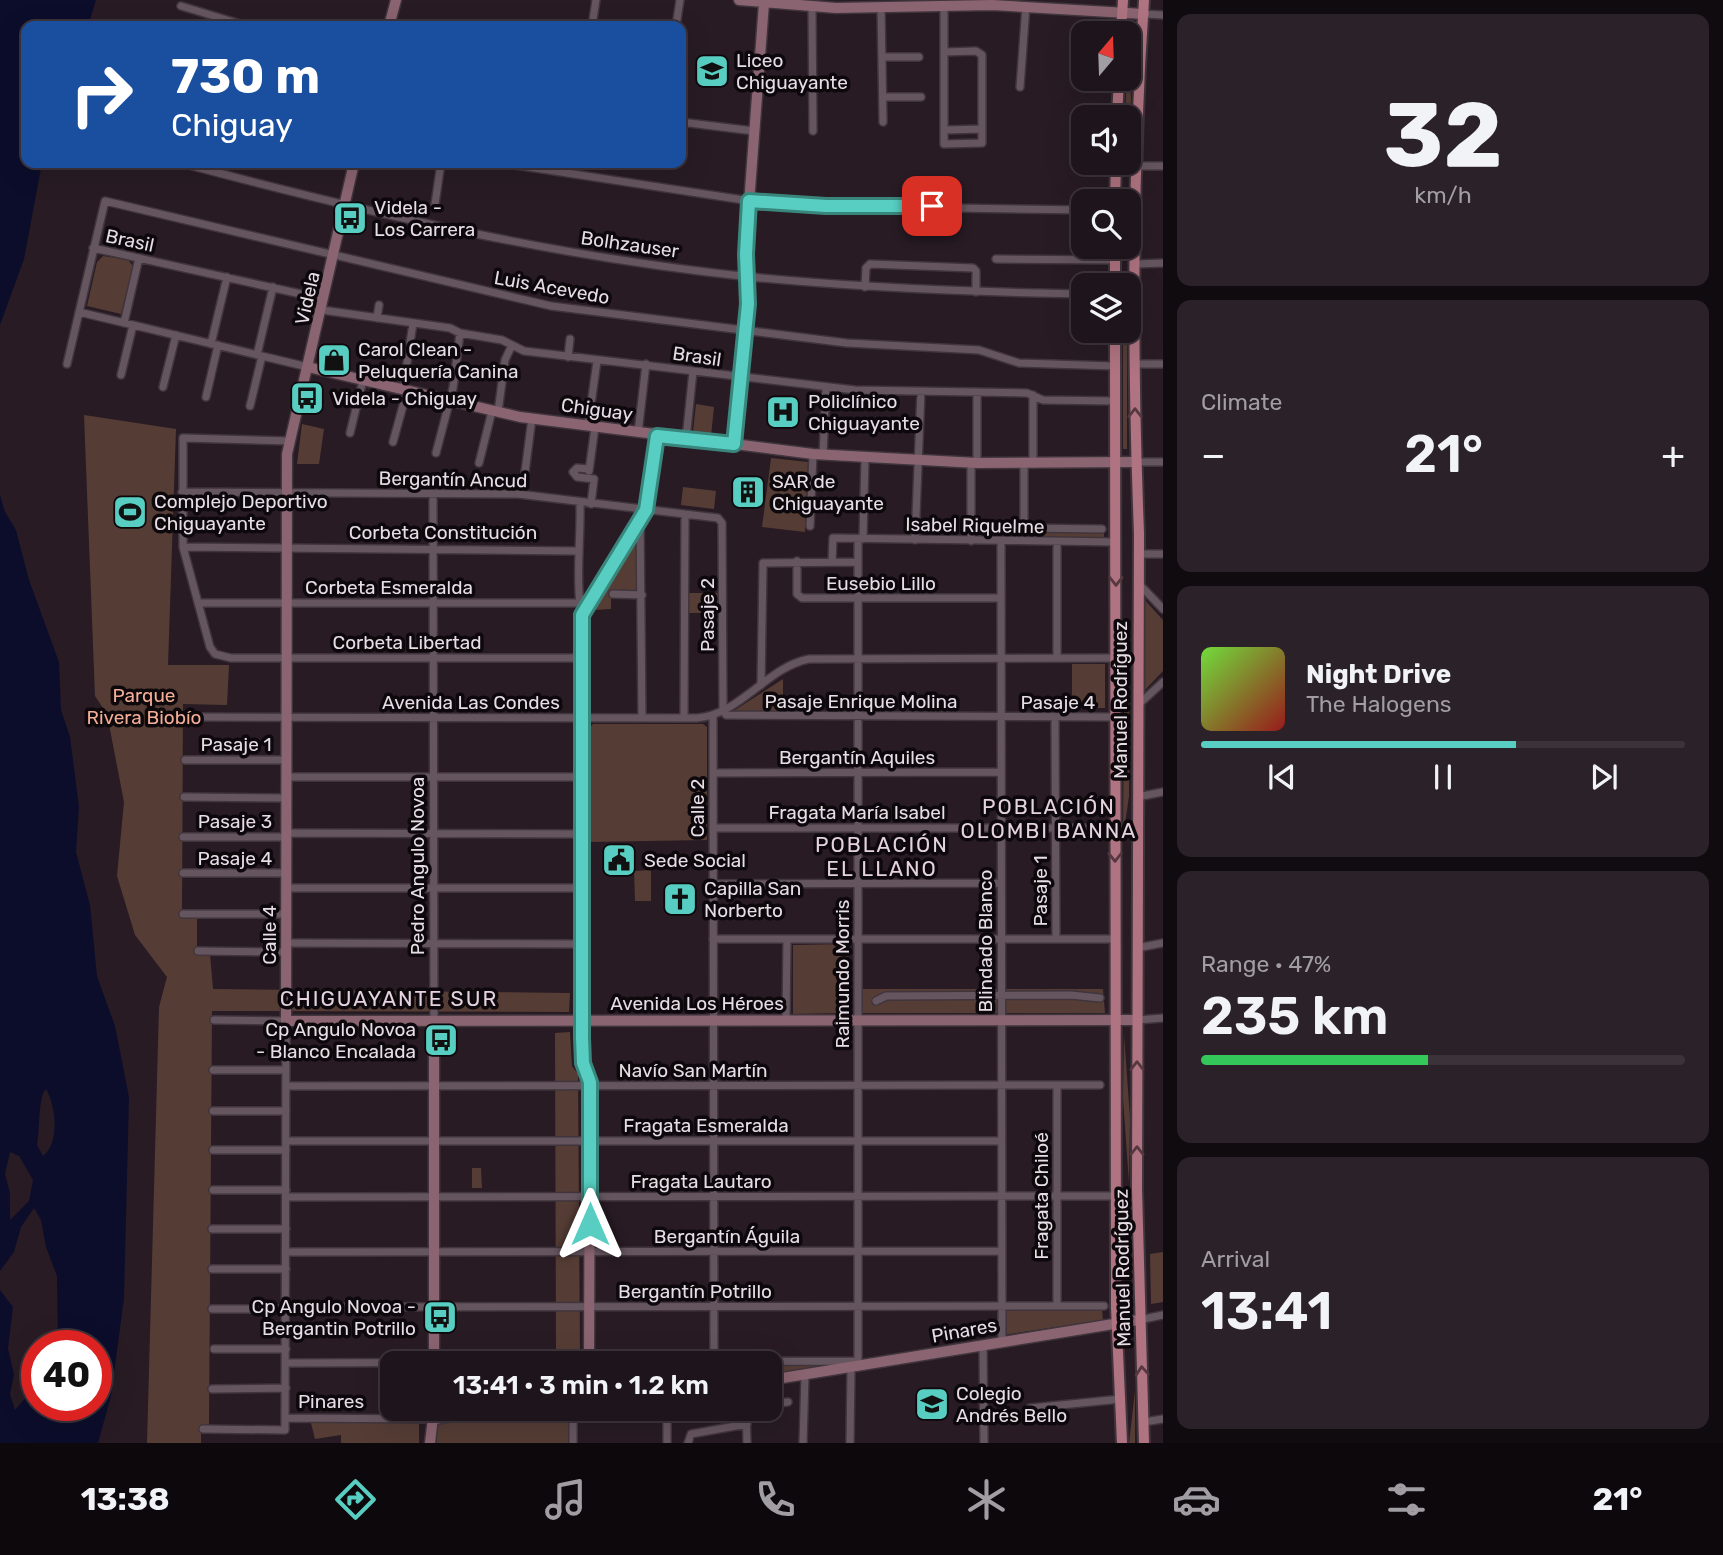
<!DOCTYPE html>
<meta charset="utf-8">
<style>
body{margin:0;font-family:Rubik,sans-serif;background:#2b2128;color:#f1f3f6;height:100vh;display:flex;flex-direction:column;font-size:26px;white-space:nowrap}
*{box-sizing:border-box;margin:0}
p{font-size:23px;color:#a19ea3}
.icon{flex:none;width:38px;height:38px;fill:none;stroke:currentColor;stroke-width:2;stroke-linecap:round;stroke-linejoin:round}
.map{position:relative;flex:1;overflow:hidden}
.panel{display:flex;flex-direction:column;gap:14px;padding:14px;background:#100b0f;width:560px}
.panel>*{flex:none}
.banner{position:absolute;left:21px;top:21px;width:665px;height:147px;border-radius:14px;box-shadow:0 7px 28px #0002,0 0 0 2px #3c333a;background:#1a4fa0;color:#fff;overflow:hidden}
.needle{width:46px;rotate:19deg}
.controls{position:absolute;left:1071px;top:21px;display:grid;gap:14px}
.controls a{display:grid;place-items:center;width:70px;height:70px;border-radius:14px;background:#1e141b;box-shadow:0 7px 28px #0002,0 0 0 2px #3c333a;font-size:35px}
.speed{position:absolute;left:21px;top:1330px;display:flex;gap:14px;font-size:35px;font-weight:700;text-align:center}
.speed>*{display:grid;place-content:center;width:91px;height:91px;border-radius:50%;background:#1e141b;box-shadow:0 7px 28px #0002,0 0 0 2px #3c333a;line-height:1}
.speed .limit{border:10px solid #d22;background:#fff;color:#111}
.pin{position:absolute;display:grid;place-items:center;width:60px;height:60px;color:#fff;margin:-30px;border-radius:14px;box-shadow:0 4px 10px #0006}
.me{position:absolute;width:77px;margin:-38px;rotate:0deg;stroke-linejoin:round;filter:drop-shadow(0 0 5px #0008)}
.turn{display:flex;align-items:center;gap:24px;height:147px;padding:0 35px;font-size:32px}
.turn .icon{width:91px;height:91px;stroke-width:2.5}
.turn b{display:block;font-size:49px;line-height:60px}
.big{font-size:52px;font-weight:600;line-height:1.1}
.panel .widget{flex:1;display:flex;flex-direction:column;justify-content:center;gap:10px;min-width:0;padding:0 24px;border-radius:14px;background:#2b2128}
.panel .dial{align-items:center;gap:0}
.dial b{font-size:91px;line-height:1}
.song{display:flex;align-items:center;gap:21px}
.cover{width:84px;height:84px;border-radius:10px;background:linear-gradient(135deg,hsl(100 70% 55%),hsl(0 70% 35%))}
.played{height:7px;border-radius:4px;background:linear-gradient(90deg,#57cec1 65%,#3c333a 65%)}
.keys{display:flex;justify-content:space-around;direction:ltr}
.heat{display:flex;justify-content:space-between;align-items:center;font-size:38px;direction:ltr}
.charge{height:10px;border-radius:5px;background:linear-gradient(90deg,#34c759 47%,#3c333a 0)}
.trip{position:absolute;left:380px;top:1351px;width:402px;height:70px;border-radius:14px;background:#1e141b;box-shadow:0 7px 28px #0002,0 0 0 2px #3c333a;font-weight:600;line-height:70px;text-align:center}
.dock{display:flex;height:112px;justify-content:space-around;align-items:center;background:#0c080b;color:#a19ea3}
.dock .icon{width:49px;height:49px}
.dock .current{color:#57cec1}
.dock b{font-size:32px;color:#f1f3f6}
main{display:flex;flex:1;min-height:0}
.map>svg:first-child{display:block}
.green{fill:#553d35}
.water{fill:#0c0d2b;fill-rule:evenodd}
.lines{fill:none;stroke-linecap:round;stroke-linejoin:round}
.street-casing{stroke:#40353c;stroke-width:10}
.secondary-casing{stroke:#40353c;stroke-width:13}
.primary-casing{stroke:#40353c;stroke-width:14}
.street{stroke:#65555f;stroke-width:7}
.secondary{stroke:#8a6470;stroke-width:10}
.primary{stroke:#af7381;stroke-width:10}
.oneway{stroke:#563840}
.route-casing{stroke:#39867d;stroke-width:18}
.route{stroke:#57cec1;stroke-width:12}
.labels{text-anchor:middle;stroke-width:7;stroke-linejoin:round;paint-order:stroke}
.poi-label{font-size:19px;fill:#e7dde4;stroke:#0d080b;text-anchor:start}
.street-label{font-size:19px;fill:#e7dde4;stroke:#0d080b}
.park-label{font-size:19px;fill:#f4ad96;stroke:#0d080b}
.neighbourhood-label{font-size:21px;letter-spacing:2px;fill:#e4d2de;stroke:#0d080b}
</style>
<main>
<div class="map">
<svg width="1163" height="1443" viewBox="0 0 1163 1443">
<rect width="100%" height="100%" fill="#281b24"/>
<!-- green -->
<path class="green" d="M1129,30L1131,101L1129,122V117H1125Z
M103,256L128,260L133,266L121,314L87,306L97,262Z
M1123,331H1127V449H1123Z
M696,404L714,407L711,436L693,432Z
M84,415L176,429L168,665H229L227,705L183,704L182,915L197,916V954H210L213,989L570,993L569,1012L212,1011L209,1425L201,1426V1443H147L159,1007L167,977L135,935L117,876L124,802L107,714L95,696Z
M302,424L324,429L319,464H297Z
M771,458L808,462L805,532L762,527Z
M683,487L716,491L714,509L681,505Z
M1041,531H1104V538L1041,537Z
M639,536L638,592H611V609L594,610Z
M688,593H719V613H688Z
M1142,597L1163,620V671L1144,691Z
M1072,664H1105V708H1072Z
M1129,664V796L1123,838L1124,699Z
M783,679V711L732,712Z
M593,724H703L707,727V840L588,842L589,728Z
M651,870V901H635L634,871Z
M848,944L849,1009L844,1013L793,1014V945Z
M863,989H1103L1105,1013H863Z
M570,1032L572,1066L578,1074L580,1352H556L555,1033Z
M1124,1034L1130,1118L1129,1183L1123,1098Z
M472,1168H481L482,1188H472Z
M1126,1193L1129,1195V1226L1123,1251Z
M1163,1252V1302L1151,1304L1150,1254Z
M1006,1309H1102L1103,1320L1003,1335Z
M838,1363L770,1374V1364Z
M1135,1391V1443H1129Z
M529,1409H569V1443H436L438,1422Z
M433,1422L419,1424V1443H341V1435L315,1439L311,1423Z"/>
<!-- water -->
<path class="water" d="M0,0H96L88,26H26V163H42L24,259L0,325Z
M0,495L5,512L16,530L29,580L59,662L61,710L70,737L79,807L76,852L90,905L97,976L115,1026L129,1097L124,1298L111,1396L98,1443H0V1290L13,1307L8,1349L14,1374L10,1394L15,1410L32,1390L37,1369V1405H96V1346H58L57,1276L46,1247L41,1220L34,1208L21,1227L14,1252L0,1271ZM46,1089C56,1106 60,1143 43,1156L37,1145C40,1131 38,1096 46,1089ZM10,1152L19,1156L33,1180L29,1201L10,1220V1193L5,1174Z"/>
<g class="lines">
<!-- street casing -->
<g class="street-casing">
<path id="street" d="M181,6L247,26
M812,6L813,131
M881,8L883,122
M1144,14L1163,15
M592,26L596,0
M676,26L680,0
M944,52L976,51L982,55V143L944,144V5
M882,57H919
M1020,87L1026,6
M883,97H921
M681,122L754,131
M944,130L982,129
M181,163C368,213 557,257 751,277C862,288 972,292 1083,294
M501,163L757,202L826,206L1083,210
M1138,166H1163
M435,204L441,163
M93,248L324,299
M996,259L1115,260
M1137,264L1163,263
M865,287L866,268L870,264L973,268L976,271V292
M322,310L450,328L460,333L502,340L524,351L855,390L1027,393L1043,400L1115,401
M79,312L308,367
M377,318L379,305
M124,323L139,258
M211,344L227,277
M257,355L273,287
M568,357L570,339
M67,364L105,201L551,306L847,343L979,350L1019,363L1115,366
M1135,364H1163
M121,375L133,325
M163,387L176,335
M403,390L413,323
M206,397L218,345
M250,406L262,356
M498,412L505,360L512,345
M588,426L597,361
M350,433L363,380
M638,433L646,364
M686,439L693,371
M290,441L183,438V547L210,647L215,654L231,658H582
M393,442L407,391
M436,453L453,388L460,333
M823,455L826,388
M1135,462H1163
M479,463L492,411
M977,463V393
M1024,464V528L1102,529
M1033,464V395
M589,469L577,468L573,472L577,477L594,479L591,504
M589,471L595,427
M525,472L532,418
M182,492L518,494L718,518L722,523L723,710L726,715L1116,717
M433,496L434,1021
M640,520L642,718
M810,526L813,454
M858,539V1367
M863,539L865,459
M915,540L921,392
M971,541V463
M1001,541L1002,1341
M1057,542V658
M183,547L576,551
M1138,554H1163
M797,561V594L802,598H1001
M832,562L833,538L1116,542
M1139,584L1163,609
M613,594L642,595
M198,603H580
M580,605C576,570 581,538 580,502
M761,685L763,563L858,562
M1138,705L1163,682
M713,715L714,1363
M188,717L697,718C740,715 767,667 809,659L1116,658
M1055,717L1056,939
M684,718L685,515
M185,760H287
M713,773L1001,772
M287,777H582
M184,797L287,798
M1137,797L1163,792
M713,828H1116
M287,833L582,834
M183,837H287
M183,873H287
M713,884L1001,883
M287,888H582
M183,914H287
M713,939H1116
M287,943L582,944
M1137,948L1163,943
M198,951L286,952
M876,1001L886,996L1071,995L1100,998
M786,1020L787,939
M1137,1020L1163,1018
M213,1070H286
M1057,1085V1306
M286,1086L1100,1085
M213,1111H286
M286,1141H1001
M213,1150H286
M213,1190H286
M286,1197L1116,1196
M212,1229H286
M286,1252L1001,1251
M212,1269H286
M286,1307L1104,1306
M212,1309H286
M1139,1320L1163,1315
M983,1345L984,1443
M214,1349H286
M286,1363L858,1361
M212,1389L286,1388
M770,1404L788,1402
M1030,1408L1121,1399
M746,1409L747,1443
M766,1409V1417
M285,1418L434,1419
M1144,1422L1163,1419
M203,1429L285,1430L286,1021L214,1020
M573,1443V1418L578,1409
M667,1443V1409
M688,1443L691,1434L747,1424
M803,1443L805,1375
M850,1443L851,1368"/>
</g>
<!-- secondary casing -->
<g class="secondary-casing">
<path id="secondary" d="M739,0L836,8L992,5L1144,14
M389,26L396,0
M354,163L287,454L286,1021L1137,1020
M308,367L520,417L813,454L977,463L1135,462
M734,444L748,304L746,243L764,3
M434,1363V1021
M589,1363L590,1082L582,1055V618L648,505L657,435
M770,1380L1138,1320
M434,1419L502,1409
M430,1443L434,1409"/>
</g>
<!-- primary casing -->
<g class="primary-casing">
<path id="primary" d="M1121,33L1123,0
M1117,117L1119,79
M1115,201L1116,163
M1115,285V247
M1115,331L1116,1307L1122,1443
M1144,1443L1137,1189L1139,533C1132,356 1132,177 1144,0"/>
</g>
<!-- street -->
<use href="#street" class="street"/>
<!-- secondary -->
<use href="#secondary" class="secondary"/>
<!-- primary -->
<use href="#primary" class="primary"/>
</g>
<!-- one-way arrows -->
<defs><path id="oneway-chevron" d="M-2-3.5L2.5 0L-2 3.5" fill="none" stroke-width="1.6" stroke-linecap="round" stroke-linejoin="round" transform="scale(1.75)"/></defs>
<g class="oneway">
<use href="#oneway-chevron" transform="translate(1135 413) rotate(-90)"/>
<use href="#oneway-chevron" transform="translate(1116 581) rotate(90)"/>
<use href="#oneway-chevron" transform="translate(1115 857) rotate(90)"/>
<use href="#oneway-chevron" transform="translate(1137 1066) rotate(-90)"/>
<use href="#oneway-chevron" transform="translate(1137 1151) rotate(-90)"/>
<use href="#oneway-chevron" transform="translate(1142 1371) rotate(-94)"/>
</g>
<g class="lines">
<!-- route casing -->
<g class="route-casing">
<path id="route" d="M590,1224V1082L583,1063L582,1038V615L646,510L657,436L734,444L748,304L746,254L749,201L826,206H932"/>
</g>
<!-- route -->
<use href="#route" class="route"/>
</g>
<!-- icons -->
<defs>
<g id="school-square" transform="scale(1.75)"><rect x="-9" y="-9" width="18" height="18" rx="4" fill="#57cec1" stroke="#0d080b"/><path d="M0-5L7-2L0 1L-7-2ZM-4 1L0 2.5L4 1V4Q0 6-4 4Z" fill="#111"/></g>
<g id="bus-square" transform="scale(1.75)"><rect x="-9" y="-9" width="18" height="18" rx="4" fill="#57cec1" stroke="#0d080b"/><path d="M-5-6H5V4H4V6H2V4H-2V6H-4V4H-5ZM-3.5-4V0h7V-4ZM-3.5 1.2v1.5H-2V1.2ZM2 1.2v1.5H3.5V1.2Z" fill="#111"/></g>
<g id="shop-square" transform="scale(1.75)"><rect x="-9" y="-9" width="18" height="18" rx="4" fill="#57cec1" stroke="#0d080b"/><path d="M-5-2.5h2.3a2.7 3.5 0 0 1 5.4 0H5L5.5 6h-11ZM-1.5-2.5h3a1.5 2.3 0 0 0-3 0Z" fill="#111"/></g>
<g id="hospital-square" transform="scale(1.75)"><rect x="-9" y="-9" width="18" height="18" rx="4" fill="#57cec1" stroke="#0d080b"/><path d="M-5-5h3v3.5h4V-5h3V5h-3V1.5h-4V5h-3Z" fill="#111"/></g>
<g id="building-square" transform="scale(1.75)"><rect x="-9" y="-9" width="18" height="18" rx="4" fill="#57cec1" stroke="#0d080b"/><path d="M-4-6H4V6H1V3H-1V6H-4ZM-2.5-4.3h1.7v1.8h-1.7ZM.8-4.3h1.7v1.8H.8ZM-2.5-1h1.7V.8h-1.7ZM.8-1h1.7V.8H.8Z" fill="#111"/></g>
<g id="stadium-square" transform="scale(1.75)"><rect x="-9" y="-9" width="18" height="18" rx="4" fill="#57cec1" stroke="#0d080b"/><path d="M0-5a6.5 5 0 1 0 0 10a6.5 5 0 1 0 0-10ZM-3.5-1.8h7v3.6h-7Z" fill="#111"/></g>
<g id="civic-square" transform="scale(1.75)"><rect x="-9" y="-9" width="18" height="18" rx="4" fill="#57cec1" stroke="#0d080b"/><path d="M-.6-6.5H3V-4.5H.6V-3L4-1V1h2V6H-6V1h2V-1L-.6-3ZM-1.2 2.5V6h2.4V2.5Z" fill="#111"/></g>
<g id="church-square" transform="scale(1.75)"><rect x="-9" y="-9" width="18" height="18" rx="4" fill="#57cec1" stroke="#0d080b"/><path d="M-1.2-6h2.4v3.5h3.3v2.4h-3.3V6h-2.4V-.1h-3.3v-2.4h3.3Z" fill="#111"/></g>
</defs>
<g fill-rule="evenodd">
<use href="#school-square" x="712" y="71"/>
<use href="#bus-square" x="350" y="218"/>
<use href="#shop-square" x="334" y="360"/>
<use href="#bus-square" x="307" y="398"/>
<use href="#hospital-square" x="783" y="412"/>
<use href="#building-square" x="748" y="492"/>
<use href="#stadium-square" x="130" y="512"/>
<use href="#civic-square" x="619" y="860"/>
<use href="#church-square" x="680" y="899"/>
<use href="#bus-square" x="441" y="1040"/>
<use href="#bus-square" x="440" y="1317"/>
<use href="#school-square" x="932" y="1404"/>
</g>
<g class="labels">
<!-- poi labels -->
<g class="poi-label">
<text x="736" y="67">Liceo<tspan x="736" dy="22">Chiguayante</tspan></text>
<text x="374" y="214">Videla -<tspan x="374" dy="22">Los Carrera</tspan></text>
<text x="358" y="356">Carol Clean -<tspan x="358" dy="22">Peluquería Canina</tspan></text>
<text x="332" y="405">Videla - Chiguay</text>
<text x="808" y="408">Policlínico<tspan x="808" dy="22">Chiguayante</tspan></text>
<text x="772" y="488">SAR de<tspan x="772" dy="22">Chiguayante</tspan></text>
<text x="154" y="508">Complejo Deportivo<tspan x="154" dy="22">Chiguayante</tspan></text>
<text x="644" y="867">Sede Social</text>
<text x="704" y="895">Capilla San<tspan x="704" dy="22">Norberto</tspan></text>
<text x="416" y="1036" text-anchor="end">Cp Angulo Novoa<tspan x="416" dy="22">- Blanco Encalada</tspan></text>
<text x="416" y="1313" text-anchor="end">Cp Angulo Novoa -<tspan x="416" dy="22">Bergantin Potrillo</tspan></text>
<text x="956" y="1400">Colegio<tspan x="956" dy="22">Andrés Bello</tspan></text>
</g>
<!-- street labels -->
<g class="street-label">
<text transform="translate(130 240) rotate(12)" y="7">Brasil</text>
<text transform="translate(630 244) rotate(8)" y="7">Bolhzauser</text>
<text transform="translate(552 287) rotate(10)" y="7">Luis Acevedo</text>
<text transform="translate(307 298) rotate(-77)" y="7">Videla</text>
<text transform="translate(697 356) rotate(8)" y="7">Brasil</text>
<text transform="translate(597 409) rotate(8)" y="7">Chiguay</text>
<text transform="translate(453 479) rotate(1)" y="7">Bergantín Ancud</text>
<text transform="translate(975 525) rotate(1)" y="7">Isabel Riquelme</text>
<text x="443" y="539">Corbeta Constitución</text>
<text x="881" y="590">Eusebio Lillo</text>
<text x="389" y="594">Corbeta Esmeralda</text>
<text transform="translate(707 615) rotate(-90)" y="7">Pasaje 2</text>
<text x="407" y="649">Corbeta Libertad</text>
<text transform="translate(1120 700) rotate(-90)" y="7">Manuel Rodríguez</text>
<text x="861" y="708">Pasaje Enrique Molina</text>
<text x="471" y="709">Avenida Las Condes</text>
<text x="1058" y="709">Pasaje 4</text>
<text x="236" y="751">Pasaje 1</text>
<text x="857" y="764">Bergantín Aquiles</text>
<text transform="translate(697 808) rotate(-90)" y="7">Calle 2</text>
<text x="857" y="819">Fragata María Isabel</text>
<text x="235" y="828">Pasaje 3</text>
<text x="235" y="865">Pasaje 4</text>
<text transform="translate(417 866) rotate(-90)" y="7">Pedro Angulo Novoa</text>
<text transform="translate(1040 891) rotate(-90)" y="7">Pasaje 1</text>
<text transform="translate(269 935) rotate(-90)" y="7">Calle 4</text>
<text transform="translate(985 941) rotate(-90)" y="7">Blindado Blanco</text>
<text transform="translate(842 974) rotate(-90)" y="7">Raimundo Morris</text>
<text x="697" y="1010">Avenida Los Héroes</text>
<text x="693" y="1077">Navío San Martín</text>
<text x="706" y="1132">Fragata Esmeralda</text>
<text x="701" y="1188">Fragata Lautaro</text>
<text transform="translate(1041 1196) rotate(-90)" y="7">Fragata Chiloé</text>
<text x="727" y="1243">Bergantín Águila</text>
<text transform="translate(1122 1268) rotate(-91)" y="7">Manuel Rodríguez</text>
<text x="695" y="1298">Bergantín Potrillo</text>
<text transform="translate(964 1330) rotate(-10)" y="7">Pinares</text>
<text x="331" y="1408">Pinares</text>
</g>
<!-- park labels -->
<g class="park-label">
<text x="144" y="702">Parque<tspan x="144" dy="22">Rivera Biobío</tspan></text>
</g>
<!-- neighbourhood labels -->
<g class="neighbourhood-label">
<text x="1049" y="814">POBLACIÓN<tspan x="1049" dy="24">OLOMBI BANNA</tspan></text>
<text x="882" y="852">POBLACIÓN<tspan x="882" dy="24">EL LLANO</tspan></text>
<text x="389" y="1006">CHIGUAYANTE SUR</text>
</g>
</g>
</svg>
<div class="controls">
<a><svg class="needle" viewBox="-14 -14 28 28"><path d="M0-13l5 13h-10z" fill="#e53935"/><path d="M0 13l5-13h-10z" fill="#a19ea3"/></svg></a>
<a><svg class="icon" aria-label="sound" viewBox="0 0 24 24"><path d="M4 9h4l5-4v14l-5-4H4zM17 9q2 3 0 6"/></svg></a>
<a><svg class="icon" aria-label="search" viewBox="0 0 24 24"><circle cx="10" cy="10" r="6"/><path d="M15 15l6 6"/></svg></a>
<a><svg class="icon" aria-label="layers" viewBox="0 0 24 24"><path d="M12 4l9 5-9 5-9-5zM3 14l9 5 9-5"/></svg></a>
</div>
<div class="speed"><div class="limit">40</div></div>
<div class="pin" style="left:932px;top:206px;background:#d93025"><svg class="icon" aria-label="arrive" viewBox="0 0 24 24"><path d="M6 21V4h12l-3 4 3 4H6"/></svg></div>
<svg class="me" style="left:590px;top:1224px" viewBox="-20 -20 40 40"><path d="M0-17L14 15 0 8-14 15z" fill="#57cec1" stroke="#fff" stroke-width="4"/></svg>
<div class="trip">13:41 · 3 min · 1.2 km</div>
<div class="banner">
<div class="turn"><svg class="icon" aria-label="right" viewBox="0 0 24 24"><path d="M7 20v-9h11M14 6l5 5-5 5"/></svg><div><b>730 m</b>Chiguay</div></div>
</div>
</div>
<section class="panel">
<div class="widget dial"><b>32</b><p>km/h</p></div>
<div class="widget"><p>Climate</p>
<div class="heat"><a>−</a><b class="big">21°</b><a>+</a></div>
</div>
<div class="widget">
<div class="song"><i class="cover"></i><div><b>Night Drive</b><p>The Halogens</p></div></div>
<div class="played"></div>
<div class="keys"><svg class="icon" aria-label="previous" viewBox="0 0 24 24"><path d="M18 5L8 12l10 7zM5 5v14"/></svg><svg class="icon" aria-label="pause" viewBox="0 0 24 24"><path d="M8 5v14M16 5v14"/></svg><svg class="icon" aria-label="next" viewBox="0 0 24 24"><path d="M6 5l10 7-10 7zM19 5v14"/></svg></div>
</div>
<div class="widget"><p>Range · 47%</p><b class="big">235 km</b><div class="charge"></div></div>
<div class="widget"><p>Arrival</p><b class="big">13:41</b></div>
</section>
</main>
<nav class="dock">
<b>13:38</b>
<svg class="icon current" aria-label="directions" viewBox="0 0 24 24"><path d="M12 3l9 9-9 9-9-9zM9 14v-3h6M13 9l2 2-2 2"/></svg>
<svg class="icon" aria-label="music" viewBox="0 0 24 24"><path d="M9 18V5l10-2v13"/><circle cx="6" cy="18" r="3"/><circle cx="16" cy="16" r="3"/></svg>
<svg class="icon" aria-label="phone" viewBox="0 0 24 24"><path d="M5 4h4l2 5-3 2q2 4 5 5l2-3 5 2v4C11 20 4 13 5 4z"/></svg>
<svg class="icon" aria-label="climate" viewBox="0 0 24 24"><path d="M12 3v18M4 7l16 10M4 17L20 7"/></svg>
<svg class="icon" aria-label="car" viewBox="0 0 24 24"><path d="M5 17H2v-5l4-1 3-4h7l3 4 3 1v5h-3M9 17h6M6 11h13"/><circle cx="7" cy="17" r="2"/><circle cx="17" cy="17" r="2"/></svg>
<svg class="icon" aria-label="filters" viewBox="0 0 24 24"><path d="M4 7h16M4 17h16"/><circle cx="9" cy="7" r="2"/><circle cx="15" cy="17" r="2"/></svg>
<b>21°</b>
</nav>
